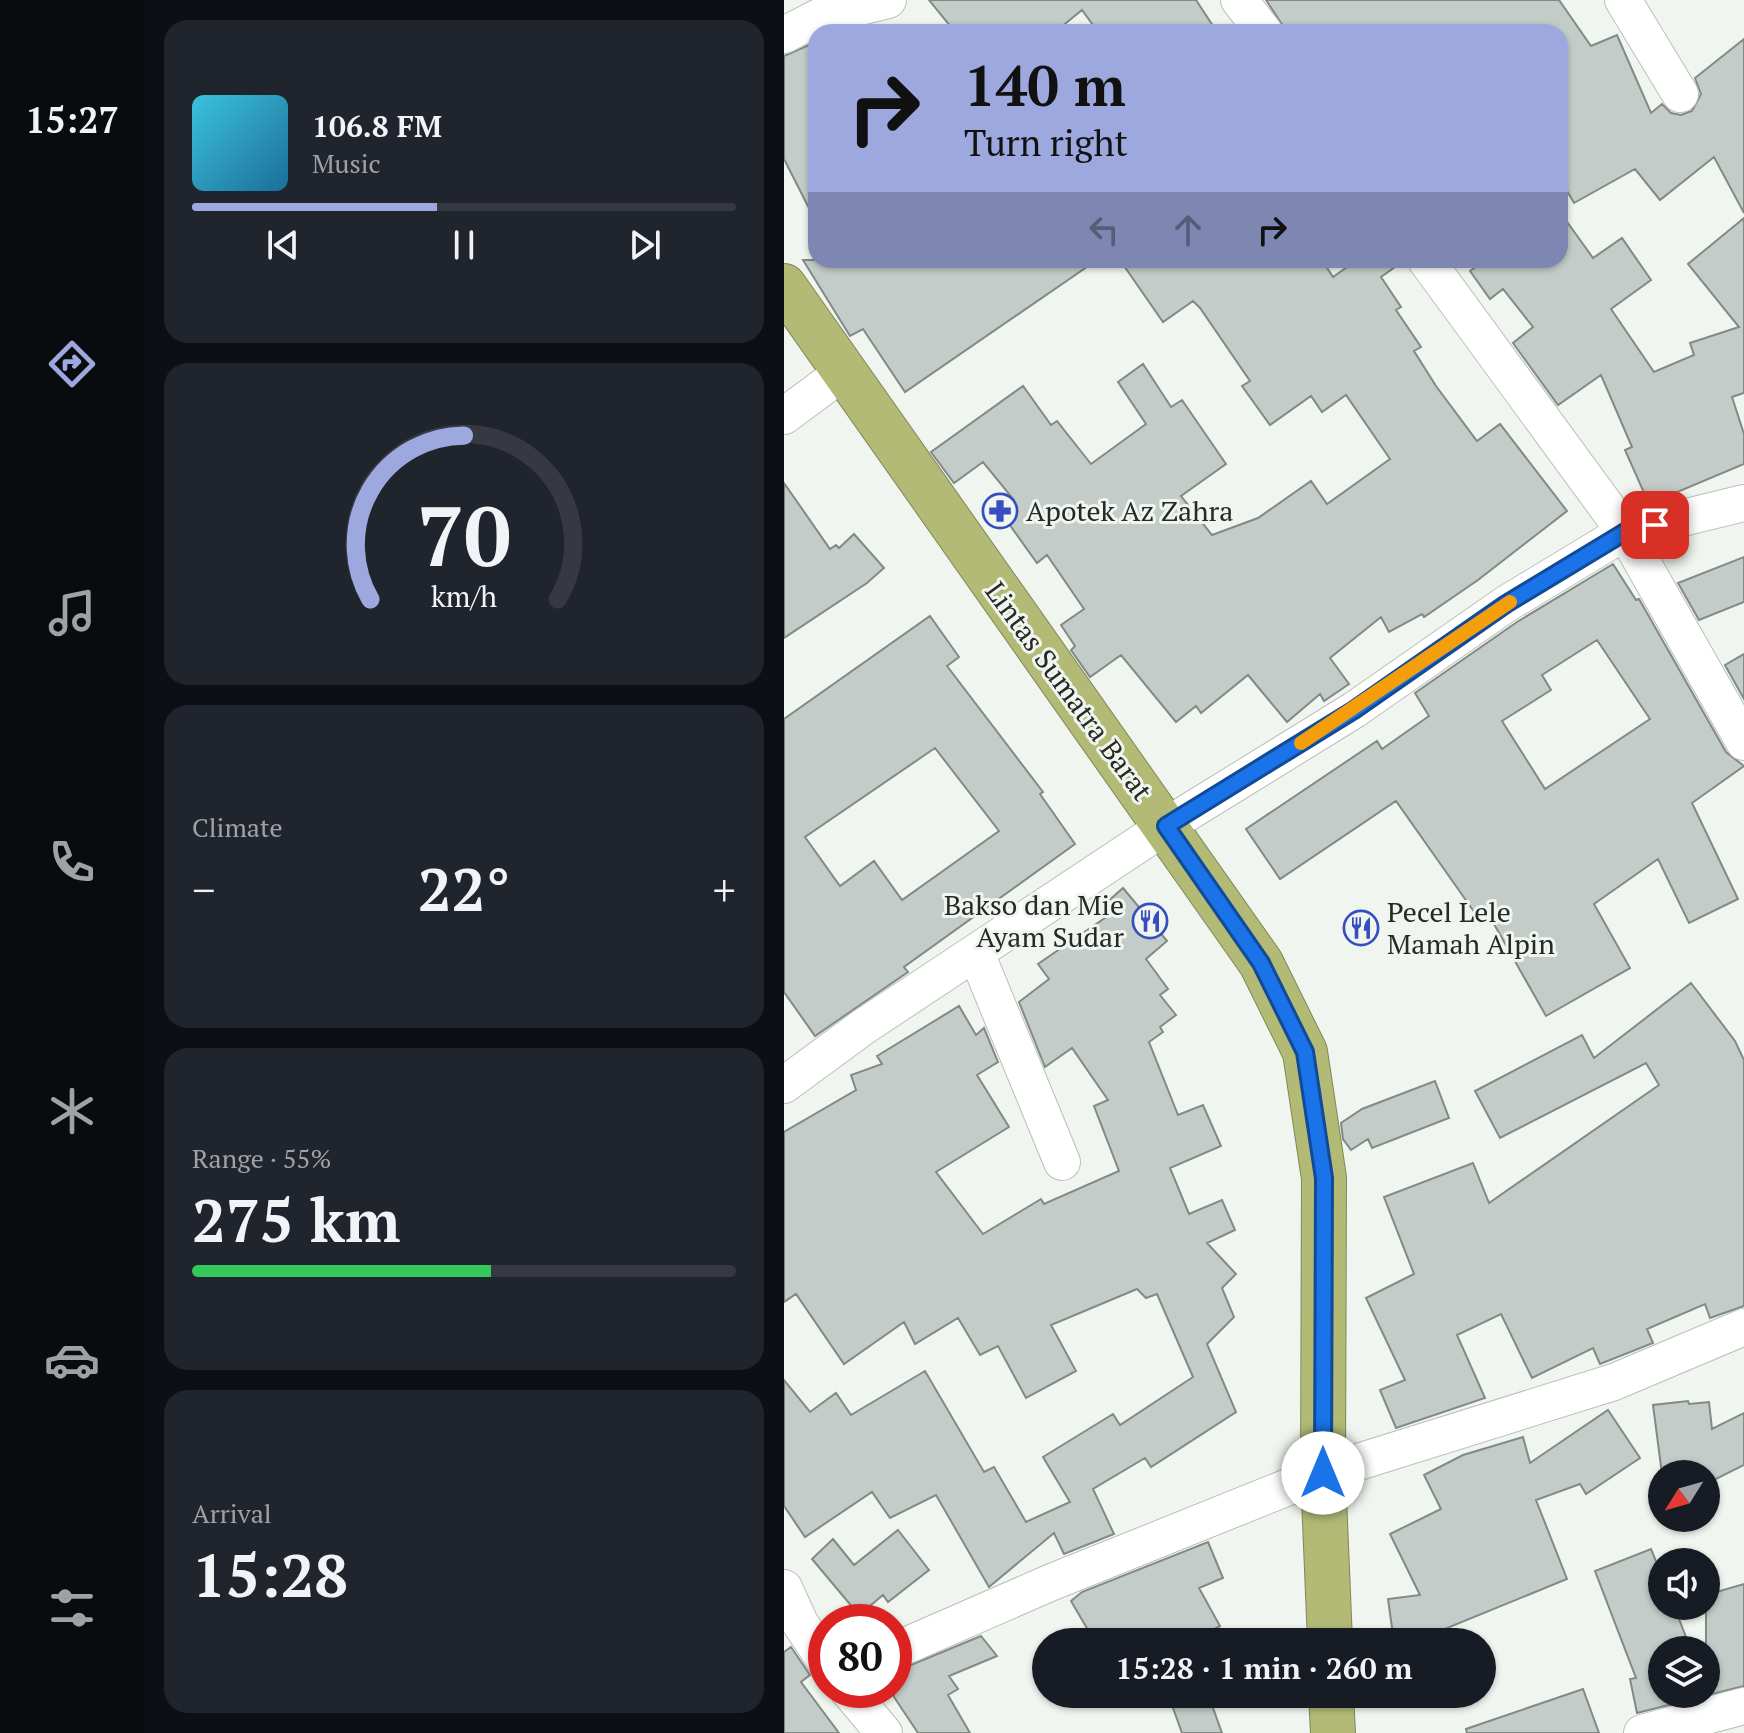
<!DOCTYPE html>
<meta charset="utf-8">
<style>
body{margin:0;font-family:"PT Serif",serif;background:#20242c;color:#f1f3f6;height:100vh;display:flex;flex-direction:column;font-size:30px;white-space:nowrap}
*{box-sizing:border-box;margin:0}
p{font-size:26px;color:#9ea1a6}
.icon{flex:none;width:44px;height:44px;fill:none;stroke:currentColor;stroke-width:2;stroke-linecap:round;stroke-linejoin:round}
.map{position:relative;flex:1;overflow:hidden}
.panel{display:flex;flex-direction:column;gap:20px;padding:20px;background:#0d0f14;width:640px}
.panel>*{flex:none}
.banner{position:absolute;left:24px;top:24px;width:760px;height:244px;border-radius:24px;box-shadow:0 2px 6px #0004;background:#9da9de;color:#111;overflow:hidden}
.needle{width:52px;rotate:233deg}
.buttons{position:absolute;left:864px;top:1460px;display:grid;gap:16px}
.buttons a{display:grid;place-items:center;width:72px;height:72px;border-radius:50%;background:#171b24;box-shadow:0 2px 6px #0004;font-size:40px}
.speed{position:absolute;left:24px;top:1604px;display:flex;gap:16px;font-size:40px;font-weight:700;text-align:center}
.speed>*{display:grid;place-content:center;width:104px;height:104px;border-radius:50%;background:#171b24;box-shadow:0 2px 6px #0004;line-height:1}
.speed .limit{border:12px solid #d22;background:#fff;color:#111}
.pin{position:absolute;display:grid;place-items:center;width:68px;height:68px;color:#fff;margin:-34px;border-radius:16px;box-shadow:0 4px 12px #0006}
.me{position:absolute;width:88px;margin:-44px;rotate:0deg;stroke-linejoin:round;filter:drop-shadow(0 0 6px #0008)}
.turn{display:flex;align-items:center;gap:28px;height:168px;padding:0 24px;font-size:36px}
.turn .icon{width:104px;height:104px;stroke-width:2.5}
.turn b{display:block;font-size:56px;line-height:68px}
.lanes{display:flex;align-items:center;height:76px;padding:0 24px;background:#0003;justify-content:center;gap:40px;direction:ltr}
.lanes .off{opacity:.35}
.big{font-size:60px;font-weight:800;line-height:1.1}
.panel .tile{flex:1;display:flex;flex-direction:column;justify-content:center;gap:12px;min-width:0;padding:0 28px;border-radius:24px;background:#20242c}
.panel .dial{align-items:center;gap:0}
.dial svg{height:208px;overflow:visible;fill:none;stroke:#363941;stroke-width:7;stroke-linecap:round;text-anchor:middle}
.dial text{fill:#f1f3f6;stroke:none}
.song{display:flex;align-items:center;gap:24px}
.cover{width:96px;height:96px;border-radius:12px;background:linear-gradient(135deg,hsl(190 70% 55%),hsl(200 70% 35%))}
.played{height:8px;border-radius:4px;background:linear-gradient(90deg,#9da9de 45%,#363941 45%)}
.keys{display:flex;justify-content:space-around;direction:ltr}
.heat{display:flex;justify-content:space-between;align-items:center;font-size:44px;direction:ltr}
.charge{height:12px;border-radius:6px;background:linear-gradient(90deg,#34c759 55%,#363941 0)}
.trip{position:absolute;left:248px;top:1628px;width:464px;height:80px;border-radius:40px;background:#171b24;box-shadow:0 2px 6px #0004;font-weight:800;line-height:80px;text-align:center}
main{display:flex;flex:1;min-height:0}
.dock{display:flex;flex-direction:column;width:144px;justify-content:space-around;align-items:center;background:#090b0e;color:#9ea1a6}
.dock .icon{width:56px;height:56px}
.dock .on{color:#9da9de}
.dock b{font-size:36px;color:#f1f3f6}
.map>svg:first-child{display:block}
.building{fill:#c3ccc8;stroke:#828a86;stroke-width:2;fill-rule:evenodd}
.lines{fill:none;stroke-linecap:round;stroke-linejoin:round}
.street-casing{stroke:#bac0b9;stroke-width:38}
.highway-casing{stroke:#81875a;stroke-width:46}
.street{stroke:#fff;stroke-width:36}
.highway{stroke:#b2ba76;stroke-width:44}
.route-casing{stroke:#114b97;stroke-width:20}
.route{stroke:#1a73e8;stroke-width:14}
.slow{stroke:#f59e0b;stroke-width:14}
.labels{text-anchor:middle;stroke-width:6;stroke-linejoin:round;paint-order:stroke}
.poi-label{font-size:28px;fill:#272926;stroke:#f0f6ef;text-anchor:start}
.street-label{font-size:28px;fill:#272926;stroke:#f0f6ef}
</style>
<main>
<nav class="dock">
<b>15:27</b>
<svg class="icon on" aria-label="directions" viewBox="0 0 24 24"><path d="M12 3l9 9-9 9-9-9zM9 14v-3h6M13 9l2 2-2 2"/></svg>
<svg class="icon" aria-label="music" viewBox="0 0 24 24"><path d="M9 18V5l10-2v13"/><circle cx="6" cy="18" r="3"/><circle cx="16" cy="16" r="3"/></svg>
<svg class="icon" aria-label="phone" viewBox="0 0 24 24"><path d="M5 4h4l2 5-3 2q2 4 5 5l2-3 5 2v4C11 20 4 13 5 4z"/></svg>
<svg class="icon" aria-label="climate" viewBox="0 0 24 24"><path d="M12 3v18M4 7l16 10M4 17L20 7"/></svg>
<svg class="icon" aria-label="car" viewBox="0 0 24 24"><path d="M5 17H2v-5l4-1 3-4h7l3 4 3 1v5h-3M9 17h6M6 11h13"/><circle cx="7" cy="17" r="2"/><circle cx="17" cy="17" r="2"/></svg>
<svg class="icon" aria-label="filters" viewBox="0 0 24 24"><path d="M4 7h16M4 17h16"/><circle cx="9" cy="7" r="2"/><circle cx="15" cy="17" r="2"/></svg>
</nav>
<section class="panel">
<div class="tile">
<div class="song"><i class="cover"></i><div><b>106.8 FM</b><p>Music</p></div></div>
<div class="played"></div>
<div class="keys"><svg class="icon" aria-label="previous" viewBox="0 0 24 24"><path d="M18 5L8 12l10 7zM5 5v14"/></svg><svg class="icon" aria-label="pause" viewBox="0 0 24 24"><path d="M8 5v14M16 5v14"/></svg><svg class="icon" aria-label="next" viewBox="0 0 24 24"><path d="M6 5l10 7-10 7zM19 5v14"/></svg></div>
</div>
<div class="tile dial"><svg viewBox="0 0 100 80">
<path d="M14 69A42 42 0 1 1 86 69"/>
<path d="M14 69A42 42 0 0 1 50 6" stroke="#9da9de"/>
<text x="50" y="56" font-size="32" font-weight="700">70</text>
<text x="50" y="72" font-size="11">km/h</text>
</svg></div>
<div class="tile"><p>Climate</p>
<div class="heat"><a>−</a><b class="big">22°</b><a>+</a></div>
</div>
<div class="tile"><p>Range · 55%</p><b class="big">275 km</b><div class="charge"></div></div>
<div class="tile"><p>Arrival</p><b class="big">15:28</b></div>
</section>
<div class="map">
<svg width="960" height="1733" viewBox="0 0 960 1733">
<rect width="100%" height="100%" fill="#f0f6ef"/>
<!-- building -->
<path class="building" d="M145,0H412L433,32H314L298,10L271,32H171Z
M482,0H775L807,46L833,35L867,113L878,104L887,113L897,115L908,111L917,94L911,78L960,39V213L930,157L876,200L851,169L790,203L776,179V32H503Z
M32,42V222L0,159V56Z
M776,212L809,258L838,238L867,280L827,309L870,372L910,355L906,343L955,327L904,264L960,218V393L948,397L960,434V464L865,504L841,450L848,447L817,375L774,405L729,343L749,327L719,289L706,299L686,271L701,260H776Z
M19,260H313L121,392L79,329L66,336Z
M336,260H538L549,277L573,260H621L597,277L617,307L612,310L637,347L630,351L652,386L693,441L716,424L783,511L694,580L640,617L638,614L605,632L597,617L546,658L565,684L540,701L536,694L503,722L464,675L417,713L412,706L392,722L337,655L306,677L287,650L291,646L277,625L300,609L263,555L253,563L215,510L230,500L199,462L170,483L147,452L239,386L267,425L273,421L307,464L362,424L334,382L359,364L387,407L398,400L442,464L397,496L428,535L474,518L527,481L543,504L606,459L562,395L538,412L527,396L486,425L458,386L466,381L416,308L409,301L379,322Z
M0,483L46,549L52,545L55,548L70,534L100,568L83,583L0,638Z
M960,557V602L915,620L894,583Z
M829,564L852,600L855,599L942,752L960,766L908,803L954,899L905,923L874,859L810,904L846,968L762,1016L702,910L693,916L612,801L496,879L462,829L593,741L598,749L645,716L631,693L733,622ZM813,640L866,719L761,789L718,721L767,690L758,675Z
M146,616L175,657L163,666L259,792L256,794L291,844L120,967L124,972L31,1036L0,992V719ZM151,748L215,831L118,900L90,861L56,886L21,837Z
M960,654V699L941,665Z
M339,888L383,941L362,959L384,989L376,995L392,1015L376,1027L379,1032L365,1042L394,1115L419,1105L437,1146L386,1168L405,1214L438,1200L451,1230L423,1243L452,1274L438,1288L450,1317L423,1344L452,1412L367,1467L361,1458L309,1489L330,1534L280,1554L270,1533L205,1587L152,1495L106,1518L88,1492L21,1537L0,1506V1380L26,1412L52,1393L67,1415L141,1371L200,1472L210,1467L242,1522L286,1502L259,1457L329,1414L336,1425L409,1377L373,1294L362,1298L353,1289L267,1325L292,1371L242,1398L214,1346L196,1355L174,1318L131,1344L120,1322L60,1364L12,1294L0,1302V1132L72,1090L67,1075L98,1064L93,1056L175,1006L192,1035L200,1028L214,1062L193,1075L225,1127L152,1172L199,1234L257,1199L260,1204L335,1171L310,1106L324,1100L288,1048L261,1067L235,1002L265,979L254,964L328,913L321,904Z
M907,983L951,1041L960,1060V1306L926,1318L921,1304L863,1329L869,1343L816,1364L809,1348L748,1378L717,1314L673,1335L701,1398L612,1428L596,1390L621,1380L582,1298L630,1274L600,1197L689,1163L705,1203L875,1085L862,1063L716,1138L691,1091L798,1035L810,1058Z
M651,1081L665,1118L588,1148L584,1139L567,1150L559,1139L557,1123L578,1109Z
M904,1401L905,1404L925,1402L928,1429L960,1413V1465L922,1484V1474H878L869,1405Z
M824,1410L856,1458L802,1494L796,1484L752,1500L783,1579L629,1642H610L604,1599L636,1595L606,1534L657,1509L640,1475L679,1455L739,1437L746,1463Z
M114,1530L145,1570L104,1602L99,1595L75,1615L28,1559L49,1539L70,1565Z
M424,1542L439,1578L415,1588L436,1626L406,1642H311L287,1601L298,1592Z
M867,1549L878,1576V1606H890L907,1650H878V1694H922V1595L960,1584V1686L853,1713L846,1679L852,1678L811,1571Z
M197,1636L213,1656L165,1676L174,1689L164,1695L186,1733H134L110,1697V1672Z
M7,1647L26,1675L17,1682L55,1733H0V1652Z
M799,1689L815,1733H683L682,1729Z
M384,1694H424L438,1733H398Z"/>
<g class="lines">
<!-- street casing -->
<g class="street-casing">
<path id="street" d="M455,0L480,32
M839,0L896,94
M0,35L35,17L104,0
M642,260L841,532L960,742
M0,416L58,373
M192,953L278,1162
M0,1085L79,1027L382,826L570,710L722,604L841,532L960,503
M0,1588L16,1623L42,1662
M110,1651L268,1582L539,1473L830,1382L960,1327
M64,1690L100,1733
M858,1733L960,1706"/>
</g>
<!-- highway casing -->
<g class="highway-casing">
<path id="highway" d="M0,286L477,963L521,1052L540,1178L539,1473L546,1642
M547,1694L549,1733"/>
</g>
<!-- street -->
<use href="#street" class="street"/>
<!-- highway -->
<use href="#highway" class="highway"/>
</g>
<g class="lines">
<!-- route casing -->
<g class="route-casing">
<path id="route" d="M539,1473L540,1178L521,1052L477,963L382,826L570,710L722,604L841,532L871,525"/>
</g>
<!-- route -->
<use href="#route" class="route"/>
<!-- slow -->
<path class="slow" d="M517,743L726,602"/>
</g>
<!-- icons -->
<defs>
<g id="pharmacy-ring" transform="scale(1.8)"><circle r="9.5" fill="#f0f6ef" stroke="#374ec0" stroke-width="1.5"/><path d="M-2-6h4v4h4v4h-4v4h-4v-4h-4v-4h4Z" fill="#374ec0"/></g>
<g id="restaurant-ring" transform="scale(1.8)"><circle r="9.5" fill="#f0f6ef" stroke="#374ec0" stroke-width="1.5"/><path d="M-5-6h1v4h1v-4h1v4h1v-4h1v5L-1.5 .5V6h-2V.5L-5-1ZM5-6V6H3V1.5H1.5Q1.5-4 5-6Z" fill="#374ec0"/></g>
</defs>
<g fill-rule="evenodd">
<use href="#pharmacy-ring" x="216" y="511"/>
<use href="#restaurant-ring" x="366" y="921"/>
<use href="#restaurant-ring" x="577" y="928"/>
</g>
<g class="labels">
<!-- poi labels -->
<g class="poi-label">
<text x="242" y="521">Apotek Az Zahra</text>
<text x="340" y="915" text-anchor="end">Bakso dan Mie<tspan x="340" dy="32">Ayam Sudar</tspan></text>
<text x="603" y="922">Pecel Lele<tspan x="603" dy="32">Mamah Alpin</tspan></text>
</g>
<!-- street labels -->
<g class="street-label">
<text transform="translate(285 691) rotate(54)" y="10">Lintas Sumatra Barat</text>
</g>
</g>
</svg>
<div class="buttons">
<a><svg class="needle" viewBox="-14 -14 28 28"><path d="M0-13l5 13h-10z" fill="#e53935"/><path d="M0 13l5-13h-10z" fill="#9ea1a6"/></svg></a>
<a><svg class="icon" aria-label="sound" viewBox="0 0 24 24"><path d="M4 9h4l5-4v14l-5-4H4zM17 9q2 3 0 6"/></svg></a>
<a><svg class="icon" aria-label="layers" viewBox="0 0 24 24"><path d="M12 4l9 5-9 5-9-5zM3 14l9 5 9-5"/></svg></a>
</div>
<div class="speed"><div class="limit">80</div></div>
<div class="pin" style="left:871px;top:525px;background:#d93025"><svg class="icon" aria-label="arrive" viewBox="0 0 24 24"><path d="M6 21V4h12l-3 4 3 4H6"/></svg></div>
<svg class="me" style="left:539px;top:1473px" viewBox="-20 -20 40 40"><circle r="19" fill="#fff"/><path d="M0-13L10 11 0 6-10 11z" fill="#1a73e8"/></svg>
<div class="trip">15:28 · 1 min · 260 m</div>
<div class="banner">
<div class="turn"><svg class="icon" aria-label="right" viewBox="0 0 24 24"><path d="M7 20v-9h11M14 6l5 5-5 5"/></svg><div><b>140 m</b>Turn right</div></div>
<div class="lanes"><svg class="icon off" aria-label="left" viewBox="0 0 24 24"><path d="M17 20v-9H6M10 6l-5 5 5 5"/></svg><svg class="icon off" aria-label="ahead" viewBox="0 0 24 24"><path d="M12 20V5M6 11l6-6 6 6"/></svg><svg class="icon" aria-label="right" viewBox="0 0 24 24"><path d="M7 20v-9h11M14 6l5 5-5 5"/></svg></div>
</div>
</div>
</main>
